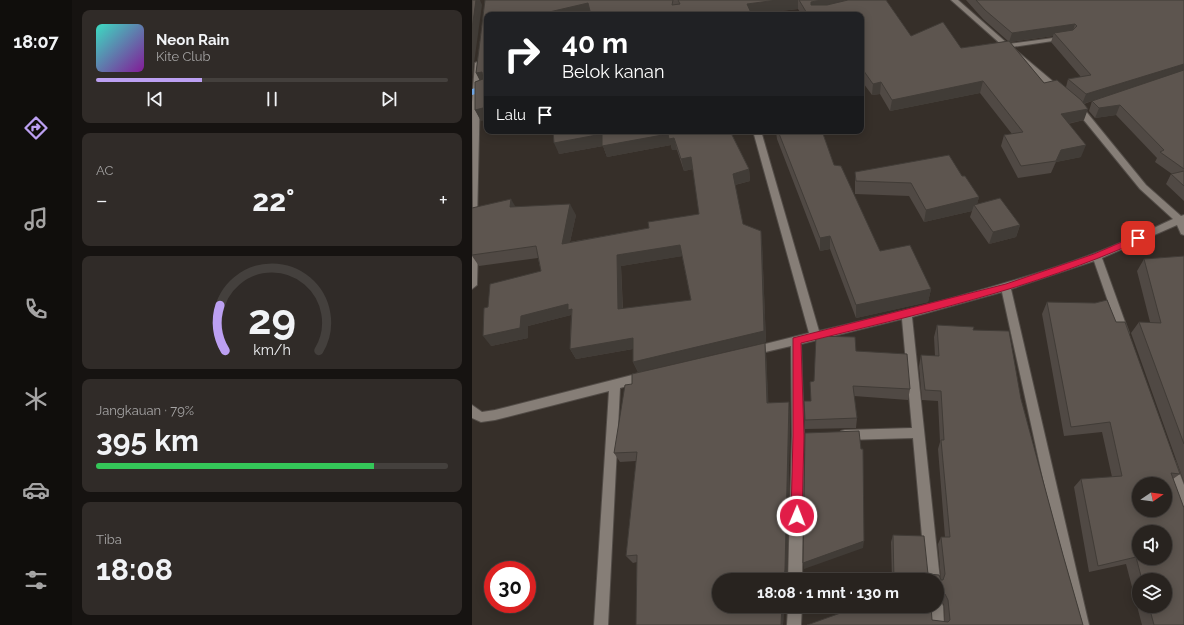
<!DOCTYPE html>
<html lang="id">
<meta charset="utf-8">
<style>
body{margin:0;font-family:Raleway,sans-serif;background:#302b28;color:#f1f3f6;height:100vh;display:flex;flex-direction:column;font-size:15px;white-space:nowrap}
*{box-sizing:border-box;margin:0}
p{font-size:13px;color:#a5a4a4}
.icon{flex:none;width:22px;height:22px;fill:none;stroke:currentColor;stroke-width:2;stroke-linecap:round;stroke-linejoin:round}
.map{position:relative;flex:1;overflow:hidden}
.drawer{display:flex;flex-direction:column;gap:10px;padding:10px;background:#161311;width:400px}
.drawer>*{flex:none}
.hud{position:absolute;left:12px;top:12px;width:380px;height:122px;border-radius:8px;box-shadow:0 2px 10px #0003,0 0 0 1px #44403d;background:#202124;color:#fff;overflow:hidden}
.needle{width:26px;rotate:77deg}
.controls{position:absolute;left:660px;top:477px;display:grid;gap:8px}
.controls a{display:grid;place-items:center;width:40px;height:40px;border-radius:50%;background:#28231f;box-shadow:0 2px 10px #0003,0 0 0 1px #44403d;font-size:20px}
.speed{position:absolute;left:12px;top:561px;display:flex;gap:8px;font-size:20px;font-weight:700;text-align:center}
.speed>*{display:grid;place-content:center;width:52px;height:52px;border-radius:50%;background:#28231f;box-shadow:0 2px 10px #0003,0 0 0 1px #44403d;line-height:1}
.speed .limit{border:6px solid #d22;background:#fff;color:#111}
.pin{position:absolute;display:grid;place-items:center;width:34px;height:34px;color:#fff;margin:-17px;border-radius:8px;box-shadow:0 2px 6px #0006}
.me{position:absolute;width:44px;margin:-22px;rotate:1deg;stroke-linejoin:round;filter:drop-shadow(0 0 3px #0008)}
.turn{display:flex;align-items:center;gap:14px;height:84px;padding:0 12px;font-size:18px}
.turn .icon{width:52px;height:52px;stroke-width:2.5}
.turn b{display:block;font-size:28px;line-height:34px}
.then{display:flex;align-items:center;height:38px;padding:0 12px;background:#0003;gap:8px;font-size:15px}
.big{font-size:30px;font-weight:700;line-height:1.1}
.drawer .widget{flex:1;display:flex;flex-direction:column;justify-content:center;gap:6px;min-width:0;padding:0 14px;border-radius:8px;background:#302b28}
.drawer .dial{align-items:center;gap:0}
.dial svg{height:104px;overflow:visible;fill:none;stroke:#44403d;stroke-width:7;stroke-linecap:round;text-anchor:middle}
.dial text{fill:#f1f3f6;stroke:none}
.song{display:flex;align-items:center;gap:12px}
.cover{width:48px;height:48px;border-radius:6px;background:linear-gradient(135deg,hsl(170 70% 55%),hsl(290 70% 35%))}
.played{height:4px;border-radius:2px;background:linear-gradient(90deg,#bca0f2 30%,#44403d 30%)}
.keys{display:flex;justify-content:space-around;direction:ltr}
.heat{display:flex;justify-content:space-between;align-items:center;font-size:22px;direction:ltr}
.charge{height:6px;border-radius:3px;background:linear-gradient(90deg,#34c759 79%,#44403d 0)}
.trip{position:absolute;left:240px;top:573px;width:232px;height:40px;border-radius:20px;background:#28231f;box-shadow:0 2px 10px #0003,0 0 0 1px #44403d;font-weight:700;line-height:40px;text-align:center}
main{display:flex;flex:1;min-height:0}
.menu{display:flex;flex-direction:column;width:72px;justify-content:space-around;align-items:center;background:#100e0c;color:#a5a4a4}
.menu .icon{width:28px;height:28px}
.menu .on{color:#bca0f2}
.menu b{font-size:18px;color:#f1f3f6}
.map>svg:first-child{display:block}
.lines{fill:none;stroke-linecap:round;stroke-linejoin:round}
.street-casing{stroke:#524c47;stroke-width:2}
.highway-casing{stroke:#524c47;stroke-width:2}
.street{fill:#867e77;fill-rule:evenodd}
.highway{fill:#6fa4e2;fill-rule:evenodd}
.wall{fill:#504944;fill-rule:evenodd}
.shaded-wall{fill:#413c37}
.building{fill:#5d554f;stroke:#413c37;fill-rule:evenodd}
.route{fill:#e11d48;stroke:#92132f}
</style>
<main>
<nav class="menu">
<b>18:07</b>
<svg class="icon on" aria-label="directions" viewBox="0 0 24 24"><path d="M12 3l9 9-9 9-9-9zM9 14v-3h6M13 9l2 2-2 2"/></svg>
<svg class="icon" aria-label="music" viewBox="0 0 24 24"><path d="M9 18V5l10-2v13"/><circle cx="6" cy="18" r="3"/><circle cx="16" cy="16" r="3"/></svg>
<svg class="icon" aria-label="phone" viewBox="0 0 24 24"><path d="M5 4h4l2 5-3 2q2 4 5 5l2-3 5 2v4C11 20 4 13 5 4z"/></svg>
<svg class="icon" aria-label="climate" viewBox="0 0 24 24"><path d="M12 3v18M4 7l16 10M4 17L20 7"/></svg>
<svg class="icon" aria-label="car" viewBox="0 0 24 24"><path d="M5 17H2v-5l4-1 3-4h7l3 4 3 1v5h-3M9 17h6M6 11h13"/><circle cx="7" cy="17" r="2"/><circle cx="17" cy="17" r="2"/></svg>
<svg class="icon" aria-label="filters" viewBox="0 0 24 24"><path d="M4 7h16M4 17h16"/><circle cx="9" cy="7" r="2"/><circle cx="15" cy="17" r="2"/></svg>
</nav>
<section class="drawer">
<div class="widget">
<div class="song"><i class="cover"></i><div><b>Neon Rain</b><p>Kite Club</p></div></div>
<div class="played"></div>
<div class="keys"><svg class="icon" aria-label="previous" viewBox="0 0 24 24"><path d="M18 5L8 12l10 7zM5 5v14"/></svg><svg class="icon" aria-label="pause" viewBox="0 0 24 24"><path d="M8 5v14M16 5v14"/></svg><svg class="icon" aria-label="next" viewBox="0 0 24 24"><path d="M6 5l10 7-10 7zM19 5v14"/></svg></div>
</div>
<div class="widget"><p>AC</p>
<div class="heat"><a>−</a><b class="big">22°</b><a>+</a></div>
</div>
<div class="widget dial"><svg viewBox="0 0 100 80">
<path d="M14 69A42 42 0 1 1 86 69"/>
<path d="M14 69A42 42 0 0 1 10 34" stroke="#bca0f2"/>
<text x="50" y="56" font-size="32" font-weight="700">29</text>
<text x="50" y="72" font-size="11">km/h</text>
</svg></div>
<div class="widget"><p>Jangkauan · 79%</p><b class="big">395 km</b><div class="charge"></div></div>
<div class="widget"><p>Tiba</p><b class="big">18:08</b></div>
</section>
<div class="map">
<svg width="712" height="625" viewBox="0 0 712 625">
<rect width="100%" height="100%" fill="#362f29"/>
<g class="lines">
<!-- street casing -->
<g class="street-casing">
<path id="street" d="M479,0H486L536,44L596,36V38L594,39L540,47L590,89V93H584Z
M7,61L11,63L8,91L5,221L1,224L0,102L3,63Z
M602,104H608L674,185L709,216L712,215V235L709,234L705,225L630,258L657,333L656,336H648L647,333L622,261L539,289L617,625H603L530,292L440,317L468,580L465,585V580H454L441,438L373,440L369,439L367,435L369,431L373,430L440,428L430,319L329,344L332,436L330,580H316L320,436L319,346L281,355L277,354L276,351L277,348L337,333L281,131H289L347,331C439,309 531,287 621,254C648,244 675,231 701,219L668,189L602,108Z
M0,242L4,243L6,245L5,285L0,289Z
M172,372L176,374L177,377L176,380L148,388L136,625H122L137,391L23,420L9,422L0,418V405L10,412L23,410Z
M699,459L703,461L712,485V509L708,507L693,465L695,461Z
M465,600L469,601L471,606L472,625H458L457,606H465Z
M316,606H330L329,625H315Z"/>
</g>
<!-- highway casing -->
<g class="highway-casing">
<path id="highway" d="M15,85V91L0,95V89Z"/>
</g>
<!-- street -->
<use href="#street" class="street"/>
<!-- highway -->
<use href="#highway" class="highway"/>
</g>
<!-- wall -->
<path class="wall" d="M13,0H414L439,36L489,48L536,41L511,19L494,0H712V201L694,184L699,174H700L683,162L685,158L644,115L623,118L617,111L620,101L612,104V120L596,124L609,157L584,162L579,173L546,178L529,146L532,135L540,134L508,93L418,111L408,94L400,95L389,80V15H330L326,9L280,14L15,15L9,121L3,110L8,80L4,73ZM581,36L579,42L609,77L596,79L594,87L572,83L538,42Z
M81,131H258L277,169L278,181L263,185L271,224L290,243L294,342L166,372L161,362V349L104,359L98,349L99,315L56,326V338L19,346L16,307L69,271L66,258L7,266L0,256V208L44,207L104,215L98,242L177,228L227,214L221,169L212,171L205,150H200L199,145L135,157L131,146L87,154ZM210,256L219,300L151,309L149,266Z
M304,131H350L362,165L408,251L459,289L456,302L384,318L358,249L348,251L305,139Z
M383,172L490,176L507,197L505,204L548,225L544,237L517,244L498,217L500,211L452,222L437,196L383,194Z
M712,256V482L659,333L667,322H678L665,271L672,259Z
M575,302L708,474L701,479L712,625H670L654,564L617,572L602,487L609,479L640,477L630,432L592,436L570,314ZM667,580H693V606H667Z
M465,325L501,330L549,399L591,555L611,625H335L460,620L473,622L472,605L469,600H467L465,602V580H420L419,542L421,535L456,574L469,580L466,544L469,537H473L466,449L468,442L466,401L450,400L447,366L449,355L463,356L462,337Z
M384,351L438,389L436,400L382,396L385,418L384,428L333,429V420L339,401L342,381Z
M294,353L296,402L318,412L315,575L247,606H312L311,625H164L165,562L161,563L154,556L164,461L148,462L142,453L160,384Z"/>
<!-- shaded-wall -->
<path class="shaded-wall" d="M4,0H8L10,5L0,78V29Z
M305,0H326V9L276,15L275,4Z
M349,0H397L339,15V2Z
M116,3L119,15H73V13Z
M603,24L600,34L582,33L581,36L537,42L540,33Z
M712,64V72L610,104L614,94Z
M10,72L15,82L10,85L4,73Z
M511,81L508,93L418,111L420,100Z
M409,82L408,94L400,95L401,84Z
M648,105L644,115L623,118L627,108Z
M15,107V120L9,121L3,110Z
M616,109L612,120L584,126L589,114Z
M42,131H63L44,134Z
M130,134H196L202,138L205,150H200L199,145L135,157L131,146L87,154L82,143Z
M614,145L609,157L584,162L579,173L589,150Z
M219,157L221,169L212,171L209,159Z
M277,169L278,181L262,185L261,174Z
M507,197L504,208L502,205L500,211L452,222L454,210Z
M39,199L46,211L38,207Z
M98,204L104,215L95,255L90,244Z
M548,225L544,237L517,244L521,232Z
M289,231L290,243L294,342L166,372L161,362Z
M358,236V249L348,251V238Z
M208,245L211,256L149,266L151,320L146,309L145,255Z
M459,289L456,302L384,318V305Z
M96,304L100,309L99,315L56,326V338L19,346L11,336L49,316Z
M161,338L166,348L104,359L98,349Z
M293,343L294,353L297,412L295,403Z
M317,402L318,412L315,575L314,580H312Z
M392,541L391,548L332,569L331,563Z
M310,606H312L311,625H309Z"/>
<!-- building -->
<path class="building" d="M0,0H4L0,29Z
M13,0H201L200,5L208,4L206,0H305L275,4L280,15H119L116,3L73,13V15H15V107L3,110V82L11,79L10,72L4,73Z
M327,0H349L339,2V5H355L376,0H414L439,36L471,22L489,48L537,41L572,83L585,80L609,100L616,109L589,114L614,145L589,150L584,161L549,166L532,135L551,132L511,81L420,100L409,82L401,84L389,67V15H336Z
M504,0H712V64L614,94L596,79L619,75L582,33L601,30L605,26L603,24L540,33L513,10Z
M712,70V169L688,152L692,150L648,105L627,108L620,101Z
M81,131H258L277,169L261,174L271,224L289,231L292,331L161,362V338L98,349L100,309L96,310V304L49,316L48,328L11,336L12,308L16,307L18,284L69,271L64,246L0,255V208L39,199L38,207L98,204L90,244L177,228L176,222L227,214L219,157L209,159L202,138L197,139L196,134L130,146V134L82,143ZM208,245L219,300L146,309L145,255Z
M306,131H350L362,165L369,166L408,251L438,245L459,289L384,305L358,236L348,238Z
M477,155L490,176H493L507,197L454,210L439,183L384,181L383,172Z
M712,171V186L699,174Z
M528,198L548,225L521,232L502,205Z
M712,256V444L667,322L689,323L672,259Z
M635,300L644,322H653L708,474L699,473L712,508V625H682L677,606H693V580H670L664,557L626,566L609,479L650,476L638,422L599,427L575,302L623,303ZM667,484H693V510H667ZM667,532H693V558H667Z
M465,325L502,327L501,330L537,331L549,399L591,555L611,625H335L388,606H459L460,620L476,622L478,620L476,600L473,594L467,595V599L465,600V580H422L421,535L452,536L456,574L467,575L469,580H471L473,574L469,537H478L469,440H472L469,391L453,390L449,355L467,356Z
M344,336L383,337L384,351L435,354L438,389L381,386L385,418L333,420L332,401H339L338,382L342,381Z
M293,343L295,403L317,402L313,569L312,580H247V606H310L309,625H164L165,555L154,556L165,452L142,453L153,385L160,384V374Z
M387,431L389,449H391L392,541L331,563L333,433Z"/>
<!-- route -->
<path class="route" d="M666,235L670,238L669,240C561,289 444,315 329,343L332,436L330,516L329,520L325,522L321,520L319,516L321,436V338L534,284L622,254Z"/>
</svg>
<div class="controls">
<a><svg class="needle" viewBox="-14 -14 28 28"><path d="M0-13l5 13h-10z" fill="#e53935"/><path d="M0 13l5-13h-10z" fill="#a5a4a4"/></svg></a>
<a><svg class="icon" aria-label="sound" viewBox="0 0 24 24"><path d="M4 9h4l5-4v14l-5-4H4zM17 9q2 3 0 6"/></svg></a>
<a><svg class="icon" aria-label="layers" viewBox="0 0 24 24"><path d="M12 4l9 5-9 5-9-5zM3 14l9 5 9-5"/></svg></a>
</div>
<div class="speed"><div class="limit">30</div></div>
<div class="pin" style="left:666px;top:238px;background:#d93025"><svg class="icon" aria-label="arrive" viewBox="0 0 24 24"><path d="M6 21V4h12l-3 4 3 4H6"/></svg></div>
<svg class="me" style="left:325px;top:516px" viewBox="-20 -20 40 40"><circle r="17" fill="#e11d48" stroke="#fff" stroke-width="3"/><path d="M0-11L8 9 0 5-8 9z" fill="#fff"/></svg>
<div class="trip">18:08 · 1 mnt · 130 m</div>
<div class="hud">
<div class="turn"><svg class="icon" aria-label="right" viewBox="0 0 24 24"><path d="M7 20v-9h11M14 6l5 5-5 5"/></svg><div><b>40 m</b>Belok kanan</div></div>
<div class="then">Lalu<svg class="icon" aria-label="arrive" viewBox="0 0 24 24"><path d="M6 21V4h12l-3 4 3 4H6"/></svg></div>
</div>
</div>
</main>
